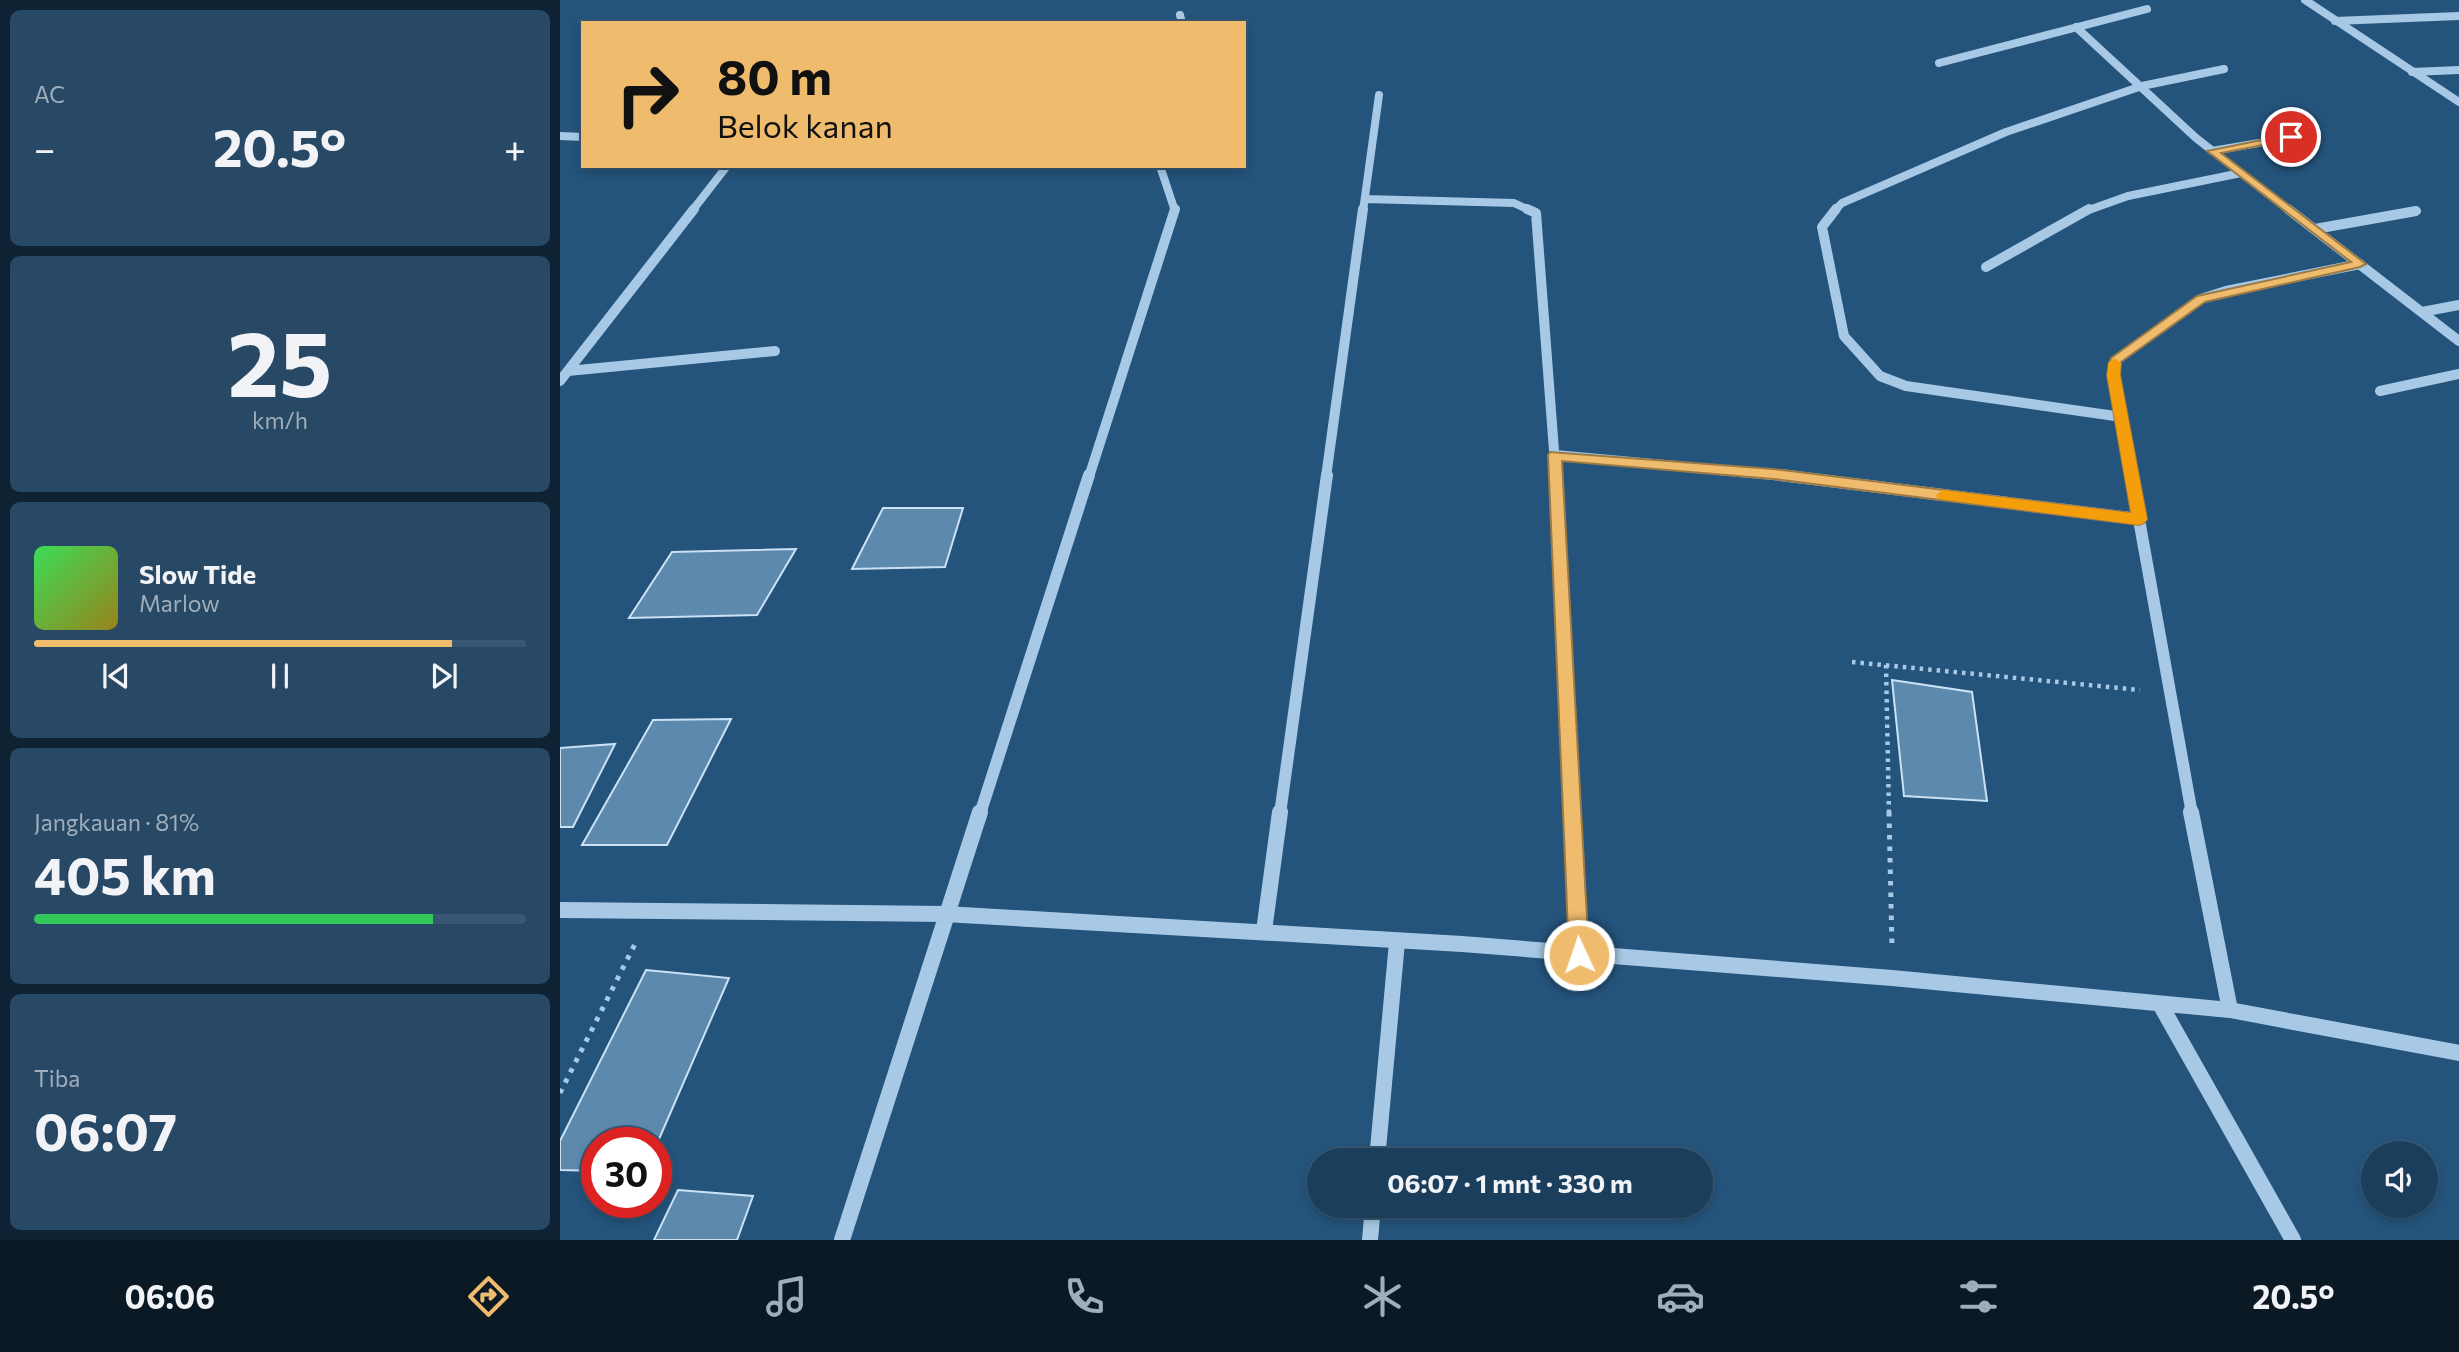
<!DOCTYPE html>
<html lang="id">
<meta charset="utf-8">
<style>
body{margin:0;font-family:Commissioner,sans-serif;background:#284965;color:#f1f3f6;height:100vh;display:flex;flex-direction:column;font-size:26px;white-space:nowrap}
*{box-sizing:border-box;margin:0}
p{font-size:23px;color:#a0aebb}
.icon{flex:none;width:38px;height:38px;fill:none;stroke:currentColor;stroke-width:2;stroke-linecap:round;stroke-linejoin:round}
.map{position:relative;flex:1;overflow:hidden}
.drawer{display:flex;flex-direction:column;gap:10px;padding:10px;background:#0f2233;width:560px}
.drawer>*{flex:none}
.hud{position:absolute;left:21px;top:21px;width:665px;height:147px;border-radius:0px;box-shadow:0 4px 10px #0003,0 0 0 2px #395772;background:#eebc6c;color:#111;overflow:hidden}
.buttons{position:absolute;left:1801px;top:1141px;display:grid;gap:14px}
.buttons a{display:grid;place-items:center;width:77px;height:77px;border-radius:50%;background:#1b3e5c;box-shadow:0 4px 10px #0003,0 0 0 2px #395772;font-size:35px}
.speed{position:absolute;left:21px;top:1127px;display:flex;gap:14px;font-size:35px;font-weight:700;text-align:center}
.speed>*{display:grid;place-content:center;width:91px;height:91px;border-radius:50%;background:#1b3e5c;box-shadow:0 4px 10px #0003,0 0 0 2px #395772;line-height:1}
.speed .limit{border:10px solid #d22;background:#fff;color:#111}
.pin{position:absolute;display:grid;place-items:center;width:60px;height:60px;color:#fff;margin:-30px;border:4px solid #fff;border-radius:50%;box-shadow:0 2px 7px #0007}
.me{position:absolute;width:77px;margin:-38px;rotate:357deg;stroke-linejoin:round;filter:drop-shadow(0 0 5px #0008)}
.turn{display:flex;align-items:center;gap:24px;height:147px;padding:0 21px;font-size:32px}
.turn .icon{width:91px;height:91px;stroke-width:2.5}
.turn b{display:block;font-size:49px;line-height:60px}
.big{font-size:52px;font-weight:700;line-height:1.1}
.drawer .widget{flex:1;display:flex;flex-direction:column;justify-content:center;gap:10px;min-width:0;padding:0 24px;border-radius:10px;background:#284965}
.drawer .dial{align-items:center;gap:0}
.dial b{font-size:91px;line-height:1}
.song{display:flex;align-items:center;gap:21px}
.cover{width:84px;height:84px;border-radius:10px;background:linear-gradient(135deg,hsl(130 70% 55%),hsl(50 70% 35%))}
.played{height:7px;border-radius:4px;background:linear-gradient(90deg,#eebc6c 85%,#395772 85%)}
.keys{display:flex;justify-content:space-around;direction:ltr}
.heat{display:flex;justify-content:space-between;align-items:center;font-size:38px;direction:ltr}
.charge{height:10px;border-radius:5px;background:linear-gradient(90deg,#34c759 81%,#395772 0)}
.trip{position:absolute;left:747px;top:1148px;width:406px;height:70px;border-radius:35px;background:#1b3e5c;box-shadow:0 4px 10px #0003,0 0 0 2px #395772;font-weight:700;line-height:70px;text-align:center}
.tabs{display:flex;height:112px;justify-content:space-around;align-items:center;background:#0b1925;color:#a0aebb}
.tabs .icon{width:49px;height:49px}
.tabs .selected{color:#eebc6c}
.tabs b{font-size:32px;color:#f1f3f6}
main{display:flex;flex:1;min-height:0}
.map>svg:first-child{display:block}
.building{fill:#5d89ad;stroke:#cbe1f4;stroke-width:2}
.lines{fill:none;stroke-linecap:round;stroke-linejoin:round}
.path-far1{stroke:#a8c9e5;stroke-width:4.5;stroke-dasharray:3.5 5;stroke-linecap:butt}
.path{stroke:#a8c9e5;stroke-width:5;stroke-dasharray:4.5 7;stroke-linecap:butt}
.minor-far3{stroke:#a8c9e5;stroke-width:8}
.minor-far2{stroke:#a8c9e5;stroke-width:10}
.minor-far1{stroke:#a8c9e5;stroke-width:12}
.minor{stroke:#a8c9e5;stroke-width:16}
.route{fill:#eebc6c;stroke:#9b7a46;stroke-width:2}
.slow{fill:#f59e0b}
</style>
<main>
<section class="drawer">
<div class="widget"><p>AC</p>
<div class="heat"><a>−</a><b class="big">20.5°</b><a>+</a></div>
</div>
<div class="widget dial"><b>25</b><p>km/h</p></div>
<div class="widget">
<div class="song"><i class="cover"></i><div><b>Slow Tide</b><p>Marlow</p></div></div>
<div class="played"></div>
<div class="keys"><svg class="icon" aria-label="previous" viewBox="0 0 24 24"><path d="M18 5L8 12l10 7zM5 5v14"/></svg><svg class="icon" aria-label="pause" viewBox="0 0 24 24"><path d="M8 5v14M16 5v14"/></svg><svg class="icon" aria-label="next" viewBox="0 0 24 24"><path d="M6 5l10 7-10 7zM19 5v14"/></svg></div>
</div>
<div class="widget"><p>Jangkauan · 81%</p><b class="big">405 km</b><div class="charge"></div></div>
<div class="widget"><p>Tiba</p><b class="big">06:07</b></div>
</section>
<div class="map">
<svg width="1899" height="1240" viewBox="0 0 1899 1240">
<rect width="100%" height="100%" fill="#24537b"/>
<!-- building -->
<path class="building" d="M323,508H403L385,567L292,569Z
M236,549L197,615L69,618L112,552Z
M1332,680L1412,692L1427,801L1344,796Z
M171,719L107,845H22L93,720Z
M55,744L13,827H0V748Z
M86,970L169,978L96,1146V1143H37V1171L0,1170V1141Z
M118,1190L193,1196L177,1240H94Z"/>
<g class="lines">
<!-- path-far1 -->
<path class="path-far1" d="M1292,662L1580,690
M1326,665L1329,814"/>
<!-- path -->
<path class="path" d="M1329,812L1332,948
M0,1093L75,944"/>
<!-- minor-far3 -->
<path class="minor-far3" d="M1745,0L1899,102
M620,15L622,23
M1775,21L1899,16
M1516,27L1636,138L1730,211
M1379,63L1587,9
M1852,72L1899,70
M0,136L23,137
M1652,151L1757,133
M600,166L615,211
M805,199L954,203L971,211
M132,211L167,166
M803,211L819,95
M1274,211L1282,203L1446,132L1582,86L1664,69
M1526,211L1568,196L1681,173"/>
<!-- minor-far2 -->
<path class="minor-far2" d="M967,209L976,213L996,477
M1276,209L1262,227L1284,336L1320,376L1346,386L1562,417
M1728,209L1899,341
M1755,229L1856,211
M1426,267L1529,209
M1862,312L1899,305
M8,371L215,351
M0,381L134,209
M1820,391L1899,374
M995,455L1235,477
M529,477L615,209
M766,477L803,209
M1572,477L1553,365L1555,361L1641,299L1666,291L1800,264"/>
<!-- minor-far1 -->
<path class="minor-far1" d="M996,475L1012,814
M1220,475L1579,519
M1571,475L1632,814
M420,814L529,475
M720,814L767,475"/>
<!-- minor -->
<path class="minor" d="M1012,812L1019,955
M1631,812L1670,1010
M0,910L385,914L902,944L1332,978L1670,1010L1899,1053
M704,931L720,812
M1600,1004L1733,1240
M817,1160L837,942
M282,1240L420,812
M810,1240L813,1206"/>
</g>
<!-- route -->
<path class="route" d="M1731,134L1736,137L1734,139L1661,153L1806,264L1800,267L1645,302L1561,362L1560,375L1587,519L1584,523L1579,525L1213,479L1002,461L1029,955L1026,962L1019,964L1012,962L1009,955L988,455L990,452L1213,469L1571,513L1547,375L1551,358L1637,296L1791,262L1647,151Z"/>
<!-- slow -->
<path class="slow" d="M1554,358L1561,363L1560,375L1587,519L1584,523L1579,525L1378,499L1376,495L1383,490L1571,513L1547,375L1548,363Z"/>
</svg>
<div class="buttons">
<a><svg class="icon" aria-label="sound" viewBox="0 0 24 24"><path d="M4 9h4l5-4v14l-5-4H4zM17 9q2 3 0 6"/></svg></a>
</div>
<div class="speed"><div class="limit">30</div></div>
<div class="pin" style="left:1731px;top:137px;background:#d93025"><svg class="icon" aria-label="arrive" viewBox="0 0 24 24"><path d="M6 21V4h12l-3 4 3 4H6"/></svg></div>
<svg class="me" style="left:1019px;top:955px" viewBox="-20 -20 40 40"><circle r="17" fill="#eebc6c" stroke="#fff" stroke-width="3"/><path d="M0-11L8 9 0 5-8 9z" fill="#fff"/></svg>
<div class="trip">06:07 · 1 mnt · 330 m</div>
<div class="hud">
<div class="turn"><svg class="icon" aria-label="right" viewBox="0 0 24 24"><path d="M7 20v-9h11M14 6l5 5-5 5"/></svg><div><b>80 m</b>Belok kanan</div></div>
</div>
</div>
</main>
<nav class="tabs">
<b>06:06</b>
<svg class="icon selected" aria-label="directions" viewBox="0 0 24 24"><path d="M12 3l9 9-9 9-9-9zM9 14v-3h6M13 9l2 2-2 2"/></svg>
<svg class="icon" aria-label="music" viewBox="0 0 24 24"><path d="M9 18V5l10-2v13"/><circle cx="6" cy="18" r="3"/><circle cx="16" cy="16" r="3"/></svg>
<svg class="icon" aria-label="phone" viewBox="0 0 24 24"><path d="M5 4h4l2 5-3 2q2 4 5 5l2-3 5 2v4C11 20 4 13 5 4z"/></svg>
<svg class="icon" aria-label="climate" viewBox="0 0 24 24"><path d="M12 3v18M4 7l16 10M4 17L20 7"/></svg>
<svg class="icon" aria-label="car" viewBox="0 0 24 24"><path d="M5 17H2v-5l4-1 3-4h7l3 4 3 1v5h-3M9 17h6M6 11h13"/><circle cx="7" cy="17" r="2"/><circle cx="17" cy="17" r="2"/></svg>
<svg class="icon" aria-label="filters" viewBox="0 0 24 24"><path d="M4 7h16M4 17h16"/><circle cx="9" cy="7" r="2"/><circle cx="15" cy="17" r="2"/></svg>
<b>20.5°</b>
</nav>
